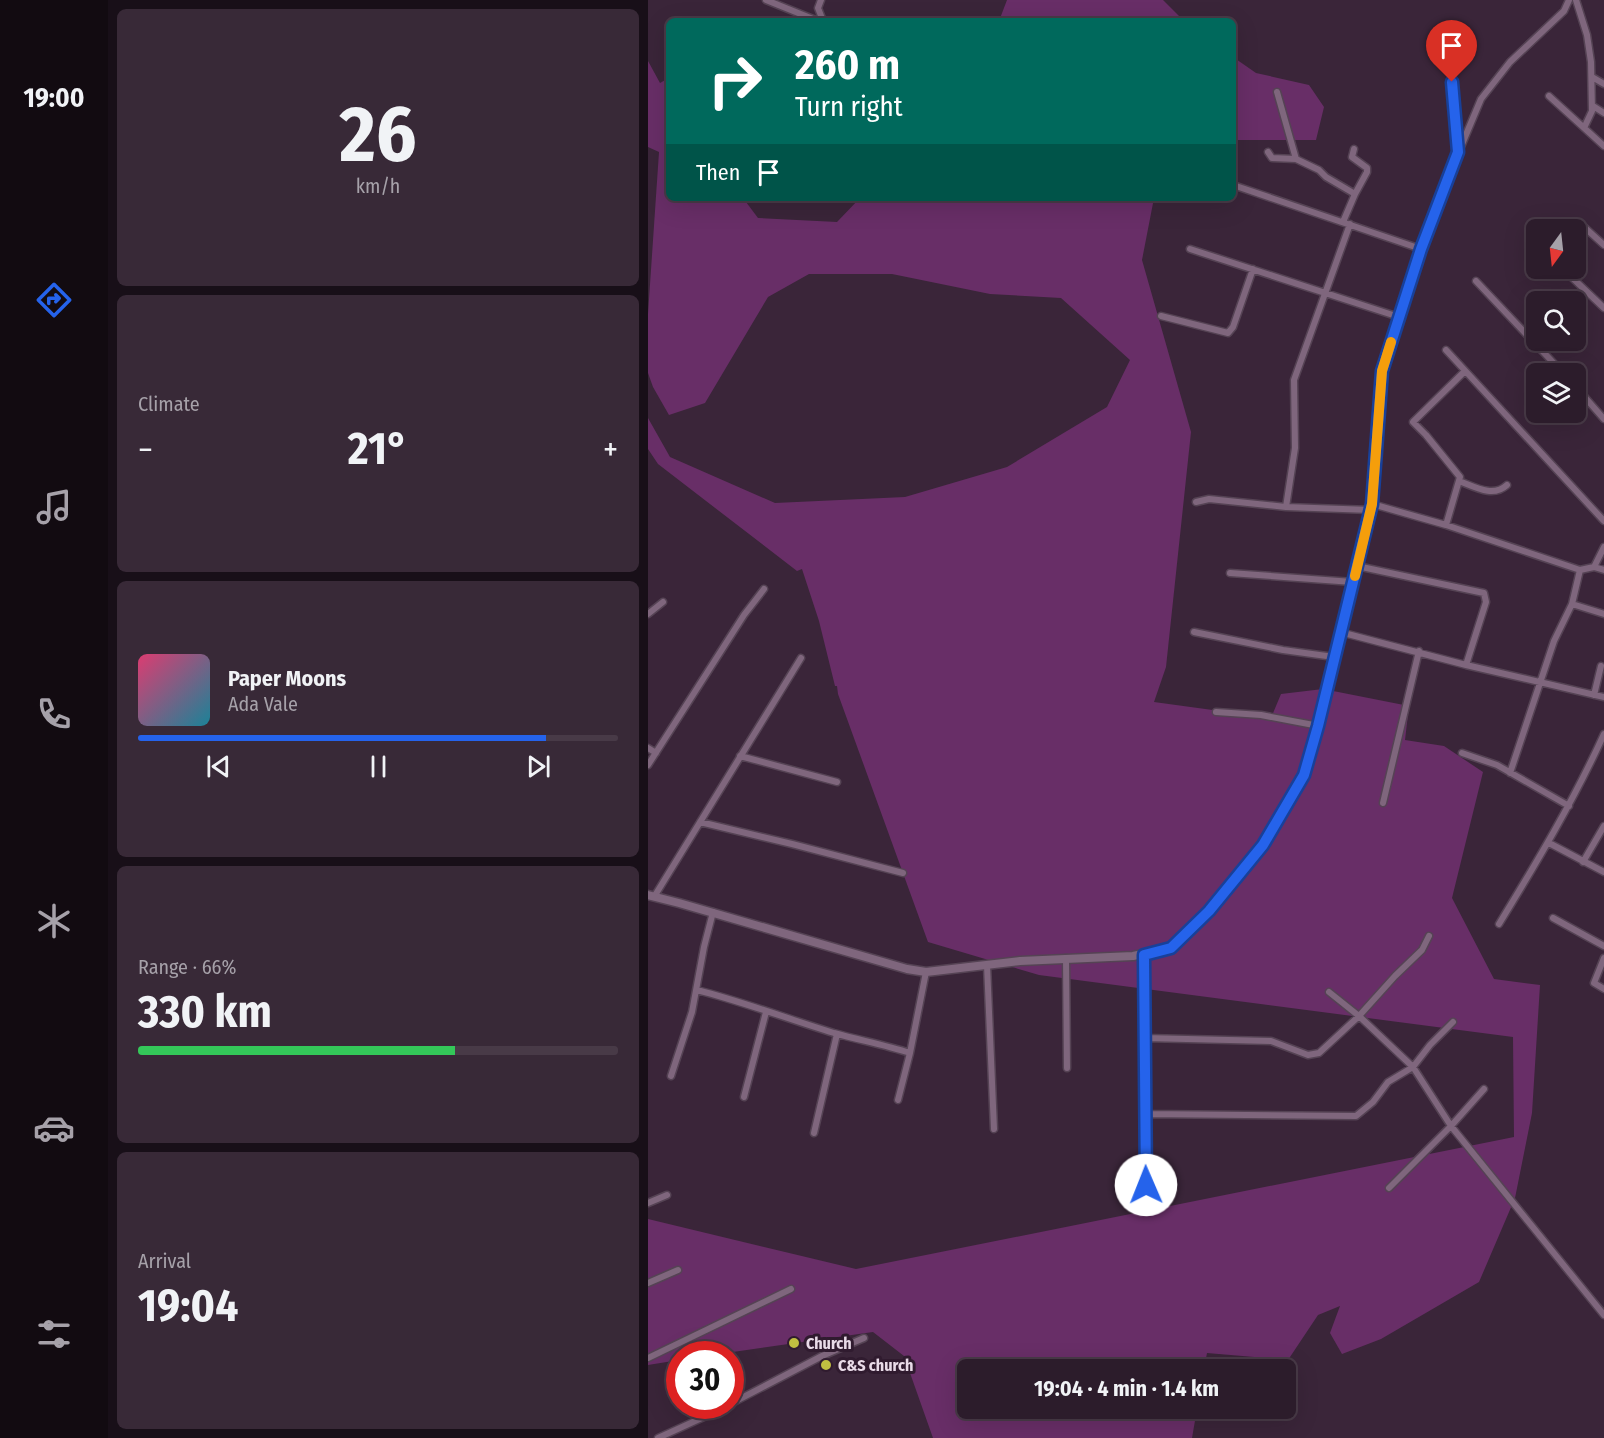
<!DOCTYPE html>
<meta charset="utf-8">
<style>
body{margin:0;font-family:"Fira Sans Condensed",sans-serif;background:#382937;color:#f1f3f6;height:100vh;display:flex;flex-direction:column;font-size:22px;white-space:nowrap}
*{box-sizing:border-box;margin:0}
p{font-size:20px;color:#a6a1a9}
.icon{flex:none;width:33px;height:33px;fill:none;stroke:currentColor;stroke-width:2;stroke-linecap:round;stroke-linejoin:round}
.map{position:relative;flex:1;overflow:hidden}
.side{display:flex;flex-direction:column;gap:9px;padding:9px;background:#180f18;width:540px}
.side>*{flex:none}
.top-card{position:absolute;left:18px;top:18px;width:570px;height:183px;border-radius:9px;box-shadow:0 6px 24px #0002,0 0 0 2px #483a47;background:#00695c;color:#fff;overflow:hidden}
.needle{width:39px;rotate:195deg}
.controls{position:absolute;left:878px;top:219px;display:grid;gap:12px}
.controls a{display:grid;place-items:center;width:60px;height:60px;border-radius:9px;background:#2c1c2b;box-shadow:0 6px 24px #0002,0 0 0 2px #483a47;font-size:30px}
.speed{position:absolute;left:18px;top:1341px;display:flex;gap:12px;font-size:30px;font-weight:700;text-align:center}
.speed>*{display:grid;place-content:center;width:78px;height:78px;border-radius:50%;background:#2c1c2b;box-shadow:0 6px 24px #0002,0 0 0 2px #483a47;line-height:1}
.speed .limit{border:9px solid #d22;background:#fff;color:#111}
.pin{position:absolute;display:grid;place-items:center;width:51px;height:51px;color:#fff;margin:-62px -26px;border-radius:50% 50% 50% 0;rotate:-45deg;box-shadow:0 0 6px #0007}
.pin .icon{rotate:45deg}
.me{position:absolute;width:66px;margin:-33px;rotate:359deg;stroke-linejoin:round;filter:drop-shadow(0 0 4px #0008)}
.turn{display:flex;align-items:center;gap:21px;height:126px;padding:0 30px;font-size:27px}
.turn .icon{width:78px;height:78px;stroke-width:2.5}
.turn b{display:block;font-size:42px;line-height:51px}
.then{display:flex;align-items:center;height:57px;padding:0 30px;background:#0003;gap:12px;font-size:22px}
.big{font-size:45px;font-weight:700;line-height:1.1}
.side .tile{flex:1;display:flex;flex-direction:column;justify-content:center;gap:9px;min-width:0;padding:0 21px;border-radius:9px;background:#382937}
.side .dial{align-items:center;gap:0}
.dial b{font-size:78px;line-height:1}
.song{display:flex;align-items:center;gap:18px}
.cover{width:72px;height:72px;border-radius:9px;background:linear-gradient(135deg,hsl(340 70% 55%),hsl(190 70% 35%))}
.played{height:6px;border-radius:3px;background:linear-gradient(90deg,#2563eb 85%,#483a47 85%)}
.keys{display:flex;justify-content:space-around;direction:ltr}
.heat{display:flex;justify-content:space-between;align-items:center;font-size:33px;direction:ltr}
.charge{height:9px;border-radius:4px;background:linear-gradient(90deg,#34c759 66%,#483a47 0)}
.trip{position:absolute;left:309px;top:1359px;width:339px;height:60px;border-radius:9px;background:#2c1c2b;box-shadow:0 6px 24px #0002,0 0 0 2px #483a47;font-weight:700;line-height:60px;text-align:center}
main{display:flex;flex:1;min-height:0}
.menu{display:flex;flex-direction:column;width:108px;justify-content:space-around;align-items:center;background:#120b11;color:#a6a1a9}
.menu .icon{width:42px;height:42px}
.menu .current{color:#2563eb}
.menu b{font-size:27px;color:#f1f3f6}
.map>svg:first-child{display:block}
.green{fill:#682e67}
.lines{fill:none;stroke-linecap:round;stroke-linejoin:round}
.street-casing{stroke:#554354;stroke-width:9}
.secondary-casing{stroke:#554354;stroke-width:11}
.street{stroke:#7f667d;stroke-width:6}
.secondary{stroke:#7f667d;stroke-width:8}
.route-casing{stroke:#184099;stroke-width:15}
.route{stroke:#2563eb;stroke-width:10}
.slow{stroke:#f59e0b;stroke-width:10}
.poi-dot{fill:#c0be41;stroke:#301b2f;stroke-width:2}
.labels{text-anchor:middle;stroke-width:6;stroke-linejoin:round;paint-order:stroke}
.poi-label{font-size:16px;font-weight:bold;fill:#e9dbe8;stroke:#301b2f;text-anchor:start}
</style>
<main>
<nav class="menu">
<b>19:00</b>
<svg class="icon current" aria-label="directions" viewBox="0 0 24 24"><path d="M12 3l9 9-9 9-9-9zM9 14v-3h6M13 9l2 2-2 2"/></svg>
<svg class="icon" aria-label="music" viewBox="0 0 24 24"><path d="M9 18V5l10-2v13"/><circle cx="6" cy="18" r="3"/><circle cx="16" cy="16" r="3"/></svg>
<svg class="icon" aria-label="phone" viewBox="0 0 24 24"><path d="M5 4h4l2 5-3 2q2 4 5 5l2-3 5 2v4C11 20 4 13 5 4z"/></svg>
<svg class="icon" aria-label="climate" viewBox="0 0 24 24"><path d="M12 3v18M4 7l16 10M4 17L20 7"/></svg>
<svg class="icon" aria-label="car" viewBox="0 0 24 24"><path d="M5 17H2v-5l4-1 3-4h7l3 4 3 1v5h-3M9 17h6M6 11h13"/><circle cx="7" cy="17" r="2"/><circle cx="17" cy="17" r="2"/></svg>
<svg class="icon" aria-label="filters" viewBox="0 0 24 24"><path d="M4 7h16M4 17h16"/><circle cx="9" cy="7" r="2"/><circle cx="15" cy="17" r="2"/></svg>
</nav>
<section class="side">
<div class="tile dial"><b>26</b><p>km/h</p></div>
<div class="tile"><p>Climate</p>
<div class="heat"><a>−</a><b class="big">21°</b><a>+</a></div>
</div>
<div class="tile">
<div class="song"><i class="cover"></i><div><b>Paper Moons</b><p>Ada Vale</p></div></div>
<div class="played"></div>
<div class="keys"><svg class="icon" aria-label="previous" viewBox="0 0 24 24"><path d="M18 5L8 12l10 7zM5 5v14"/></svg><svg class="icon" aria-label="pause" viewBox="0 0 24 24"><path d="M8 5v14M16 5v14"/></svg><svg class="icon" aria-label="next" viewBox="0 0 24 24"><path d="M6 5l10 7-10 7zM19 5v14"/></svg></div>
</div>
<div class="tile"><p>Range · 66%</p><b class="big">330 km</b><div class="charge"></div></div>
<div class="tile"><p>Arrival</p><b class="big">19:04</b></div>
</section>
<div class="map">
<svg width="956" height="1438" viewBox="0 0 956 1438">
<rect width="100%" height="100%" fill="#3a2539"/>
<!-- green -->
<path class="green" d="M359,0H515L536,21H351Z
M585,57L608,73L661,85L676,107L668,140H585Z
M0,61L12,83L19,79L21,89L17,91L21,98V198H95L110,218L189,222L212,198H506L494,260L543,432L518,667L506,702L623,718L633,694L675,689L761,706L757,740L796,746L835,772L804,898L846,979L892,985L884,1113L867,1198L831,1282L733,1339L694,1354L682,1333L692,1306L670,1315L640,1360L559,1353L556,1369L320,1370V1408L549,1409L544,1438H285L256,1356L225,1332L71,1354H32L31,1360L0,1365V1219L208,1269L866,1137L865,1037L391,975L280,942L190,694L189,686H187L171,621L154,569L149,571L10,464L0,449V418L22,457L127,503L257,497L359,467L459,407L482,360L413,298L342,294L244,274H161L120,297L57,403L21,415L5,387L0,373V314L11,152L0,147Z"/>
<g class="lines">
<!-- street casing -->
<g class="street-casing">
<path id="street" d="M118,0L170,21
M173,0L170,8L175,21
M928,0L939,35L943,62L944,111L936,128
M802,59L810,148
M944,77L956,84
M629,92L648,159L671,170L678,177L707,194L695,222
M901,96L956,146
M945,106L956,113
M706,149L704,157L719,168V172L707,194
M620,152L624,158L648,159
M585,185L773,249
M935,226L956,245
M542,249L751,317L799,180L833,99L862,62L916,11L921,0
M914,268L956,308
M828,281L916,374
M513,316L580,333L585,327L605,269
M798,350L956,521
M927,386L956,419
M811,481C827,487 845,498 859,485
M548,502L561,499L638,507L723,510
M724,504L798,525L932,570L946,567L956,570
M638,507L647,448L646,380L702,224
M798,525L812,477L778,435L765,422L817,371
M709,566L836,593L838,602L818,665
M946,567L956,547
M582,573L705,582
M924,604L956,614
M0,614L15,602
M546,632L635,650L686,657
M692,632L818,665L956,697
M946,695L953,666
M568,712L613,715L671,726
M0,748L8,753
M814,753L849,765L921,806
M92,756L189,782
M0,765L96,615L116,589
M862,773L906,641L924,604L932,570
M735,803L771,651
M52,822L144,844L255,873
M901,843L956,872
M935,862L956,826
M6,897L153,658
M905,918L956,946
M851,924C889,862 926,800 956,734
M418,958L419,1068
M956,958L946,983L956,989
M339,965L346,1129
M49,990C96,1002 140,1019 186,1033C211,1040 237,1045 262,1053
M681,992L711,1016L765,1067L803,1126L956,1315
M497,1038L623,1041L660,1055L671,1053L711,1016L747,976L774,950L781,936
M23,1076L44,1012L56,947L65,912
M96,1097L118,1012
M250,1100L262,1053L278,972
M498,1114L708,1116L725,1102L740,1082L765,1067L782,1045L805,1022
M166,1133L189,1034
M476,1187H496L498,1181L496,955
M741,1188L803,1126L836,1089
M0,1203L19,1195
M0,1283L30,1270
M0,1358L143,1289
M82,1404L174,1356L216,1338
M10,1438L80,1406"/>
</g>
<!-- secondary casing -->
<g class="secondary-casing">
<path id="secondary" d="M0,895L31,903L259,969L278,972L372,961L485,956L523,948L561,911L615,845L655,775L671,726L724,504L733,371L751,317"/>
</g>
<!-- street -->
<use href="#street" class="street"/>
<!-- secondary -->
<use href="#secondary" class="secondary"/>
</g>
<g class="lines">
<!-- route casing -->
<g class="route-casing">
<path id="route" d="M498,1185L496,955L523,948L561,911L615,845L656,775L670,726L724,504L734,371L773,249L810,152L804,82"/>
</g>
<!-- route -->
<use href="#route" class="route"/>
<!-- slow -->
<path class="slow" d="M707,576L724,504L734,371L743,342"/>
</g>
<!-- markers -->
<g class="poi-dot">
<circle cx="146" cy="1343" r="6"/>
<circle cx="178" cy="1365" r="6"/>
</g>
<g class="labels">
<!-- poi labels -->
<g class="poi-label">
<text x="158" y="1349">Church</text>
<text x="190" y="1371">C&amp;S church</text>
</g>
</g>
</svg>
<div class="controls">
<a><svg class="needle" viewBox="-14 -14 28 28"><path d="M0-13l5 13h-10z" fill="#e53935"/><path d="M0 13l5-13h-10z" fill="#a6a1a9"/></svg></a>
<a><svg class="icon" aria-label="search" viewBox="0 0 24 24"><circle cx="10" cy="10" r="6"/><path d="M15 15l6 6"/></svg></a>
<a><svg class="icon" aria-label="layers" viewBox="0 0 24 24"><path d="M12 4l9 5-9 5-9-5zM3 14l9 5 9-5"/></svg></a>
</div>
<div class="speed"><div class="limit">30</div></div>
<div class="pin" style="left:804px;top:82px;background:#d93025"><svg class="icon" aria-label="arrive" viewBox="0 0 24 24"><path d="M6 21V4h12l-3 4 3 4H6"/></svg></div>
<svg class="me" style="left:498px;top:1185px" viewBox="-20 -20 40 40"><circle r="19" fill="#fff"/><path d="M0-13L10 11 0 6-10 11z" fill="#2563eb"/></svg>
<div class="trip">19:04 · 4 min · 1.4 km</div>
<div class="top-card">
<div class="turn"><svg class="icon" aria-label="right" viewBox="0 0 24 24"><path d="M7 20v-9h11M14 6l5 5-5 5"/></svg><div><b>260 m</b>Turn right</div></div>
<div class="then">Then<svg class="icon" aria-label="arrive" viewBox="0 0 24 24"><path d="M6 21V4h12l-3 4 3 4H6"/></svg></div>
</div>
</div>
</main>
